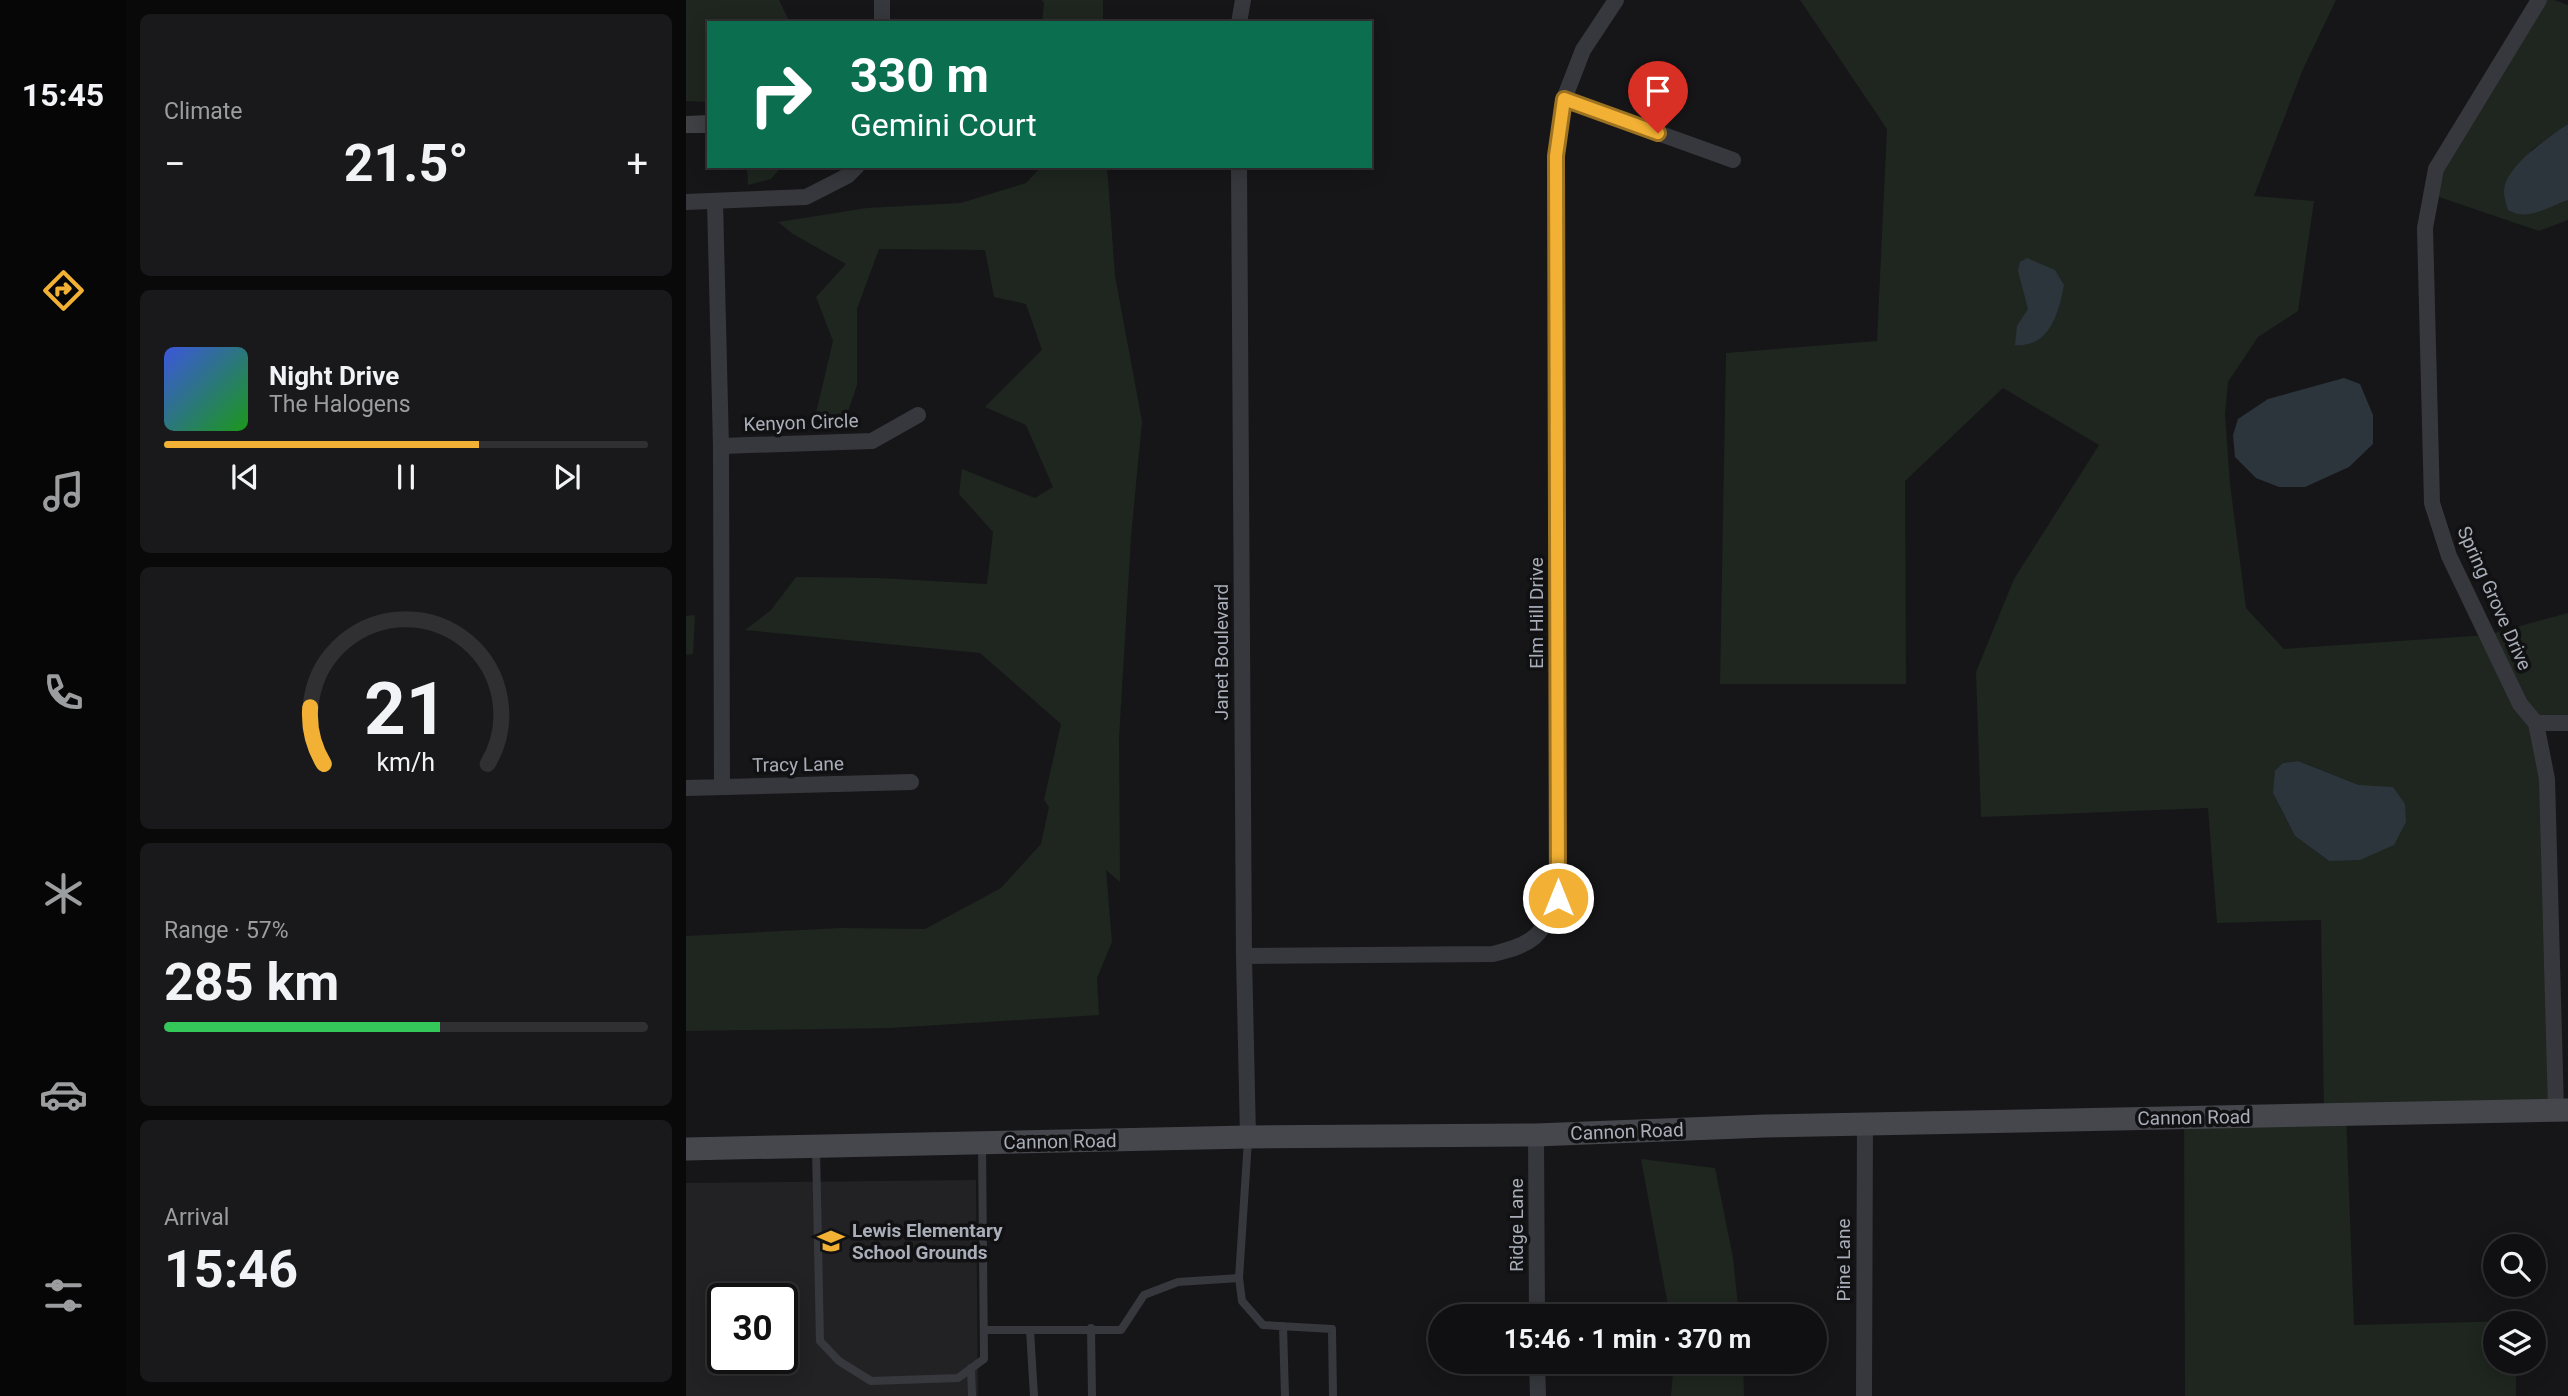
<!DOCTYPE html>
<meta charset="utf-8">
<style>
body{margin:0;font-family:Roboto,sans-serif;background:#19191b;color:#f1f3f6;height:100vh;display:flex;flex-direction:column;font-size:26px;white-space:nowrap}
*{box-sizing:border-box;margin:0}
p{font-size:23px;color:#9c9d9f}
.icon{flex:none;width:38px;height:38px;fill:none;stroke:currentColor;stroke-width:2;stroke-linecap:round;stroke-linejoin:round}
.map{position:relative;flex:1;overflow:hidden}
.drawer{display:flex;flex-direction:column;gap:14px;padding:14px;background:#09090a;width:560px}
.drawer>*{flex:none}
.guide{position:absolute;left:21px;top:21px;width:665px;height:147px;border-radius:0px;box-shadow:0 4px 18px #0003,0 0 0 2px #303032;background:#0b6e4f;color:#fff;overflow:hidden}
.buttons{position:absolute;left:1797px;top:1234px;display:grid;gap:14px}
.buttons a{display:grid;place-items:center;width:63px;height:63px;border-radius:50%;background:#101012;box-shadow:0 4px 18px #0003,0 0 0 2px #303032;font-size:35px}
.speed{position:absolute;left:21px;top:1283px;display:flex;gap:14px;font-size:35px;font-weight:700;text-align:center}
.speed>*{display:grid;place-content:center;width:91px;height:91px;border-radius:50%;background:#101012;box-shadow:0 4px 18px #0003,0 0 0 2px #303032;line-height:1}
.speed .limit{border:4px solid #111;border-radius:10px;background:#fff;color:#111}
.pin{position:absolute;display:grid;place-items:center;width:60px;height:60px;color:#fff;margin:-72px -30px;border-radius:50% 50% 50% 0;rotate:-45deg;box-shadow:0 0 7px #0007}
.pin .icon{rotate:45deg}
.me{position:absolute;width:77px;margin:-38px;rotate:0deg;stroke-linejoin:round;filter:drop-shadow(0 0 5px #0008)}
.turn{display:flex;align-items:center;gap:24px;height:147px;padding:0 28px;font-size:32px}
.turn .icon{width:91px;height:91px;stroke-width:2.5}
.turn b{display:block;font-size:49px;line-height:60px}
.big{font-size:52px;font-weight:700;line-height:1.1}
.drawer .widget{flex:1;display:flex;flex-direction:column;justify-content:center;gap:10px;min-width:0;padding:0 24px;border-radius:10px;background:#19191b}
.drawer .dial{align-items:center;gap:0}
.dial svg{height:182px;overflow:visible;fill:none;stroke:#303032;stroke-width:7;stroke-linecap:round;text-anchor:middle}
.dial text{fill:#f1f3f6;stroke:none}
.song{display:flex;align-items:center;gap:21px}
.cover{width:84px;height:84px;border-radius:10px;background:linear-gradient(135deg,hsl(230 70% 55%),hsl(120 70% 35%))}
.played{height:7px;border-radius:4px;background:linear-gradient(90deg,#f2b134 65%,#303032 65%)}
.keys{display:flex;justify-content:space-around;direction:ltr}
.heat{display:flex;justify-content:space-between;align-items:center;font-size:38px;direction:ltr}
.charge{height:10px;border-radius:5px;background:linear-gradient(90deg,#34c759 57%,#303032 0)}
.trip{position:absolute;left:742px;top:1304px;width:399px;height:70px;border-radius:35px;background:#101012;box-shadow:0 4px 18px #0003,0 0 0 2px #303032;font-weight:700;line-height:70px;text-align:center}
main{display:flex;flex:1;min-height:0}
.dock{display:flex;flex-direction:column;width:126px;justify-content:space-around;align-items:center;background:#060607;color:#9c9d9f}
.dock .icon{width:49px;height:49px}
.dock .on{color:#f2b134}
.dock b{font-size:32px;color:#f1f3f6}
.map>svg:first-child{display:block}
.built{fill:#222225;fill-rule:evenodd}
.green{fill:#1e261f;fill-rule:evenodd}
.water{fill:#2c353c}
.building{fill:#404145}
.lines{fill:none;stroke-linecap:round;stroke-linejoin:round}
.lane{stroke:#37383d;stroke-width:8}
.street{stroke:#37383d;stroke-width:16}
.secondary{stroke:#45474d;stroke-width:23}
.route-casing{stroke:#9d7322;stroke-width:18}
.route{stroke:#f2b134;stroke-width:12}
.labels{text-anchor:middle;stroke-width:7;stroke-linejoin:round;paint-order:stroke}
.street-label{font-size:19px;fill:#a8adb8;stroke:#111113}
.poi-label{font-size:19px;font-weight:bold;fill:#a8adb8;stroke:#111113;text-anchor:start}
</style>
<main>
<nav class="dock">
<b>15:45</b>
<svg class="icon on" aria-label="directions" viewBox="0 0 24 24"><path d="M12 3l9 9-9 9-9-9zM9 14v-3h6M13 9l2 2-2 2"/></svg>
<svg class="icon" aria-label="music" viewBox="0 0 24 24"><path d="M9 18V5l10-2v13"/><circle cx="6" cy="18" r="3"/><circle cx="16" cy="16" r="3"/></svg>
<svg class="icon" aria-label="phone" viewBox="0 0 24 24"><path d="M5 4h4l2 5-3 2q2 4 5 5l2-3 5 2v4C11 20 4 13 5 4z"/></svg>
<svg class="icon" aria-label="climate" viewBox="0 0 24 24"><path d="M12 3v18M4 7l16 10M4 17L20 7"/></svg>
<svg class="icon" aria-label="car" viewBox="0 0 24 24"><path d="M5 17H2v-5l4-1 3-4h7l3 4 3 1v5h-3M9 17h6M6 11h13"/><circle cx="7" cy="17" r="2"/><circle cx="17" cy="17" r="2"/></svg>
<svg class="icon" aria-label="filters" viewBox="0 0 24 24"><path d="M4 7h16M4 17h16"/><circle cx="9" cy="7" r="2"/><circle cx="15" cy="17" r="2"/></svg>
</nav>
<section class="drawer">
<div class="widget"><p>Climate</p>
<div class="heat"><a>−</a><b class="big">21.5°</b><a>+</a></div>
</div>
<div class="widget">
<div class="song"><i class="cover"></i><div><b>Night Drive</b><p>The Halogens</p></div></div>
<div class="played"></div>
<div class="keys"><svg class="icon" aria-label="previous" viewBox="0 0 24 24"><path d="M18 5L8 12l10 7zM5 5v14"/></svg><svg class="icon" aria-label="pause" viewBox="0 0 24 24"><path d="M8 5v14M16 5v14"/></svg><svg class="icon" aria-label="next" viewBox="0 0 24 24"><path d="M6 5l10 7-10 7zM19 5v14"/></svg></div>
</div>
<div class="widget dial"><svg viewBox="0 0 100 80">
<path d="M14 69A42 42 0 1 1 86 69"/>
<path d="M14 69A42 42 0 0 1 8 44" stroke="#f2b134"/>
<text x="50" y="56" font-size="32" font-weight="700">21</text>
<text x="50" y="72" font-size="11">km/h</text>
</svg></div>
<div class="widget"><p>Range · 57%</p><b class="big">285 km</b><div class="charge"></div></div>
<div class="widget"><p>Arrival</p><b class="big">15:46</b></div>
</section>
<div class="map">
<svg width="1882" height="1396" viewBox="0 0 1882 1396">
<rect width="100%" height="100%" fill="#161618"/>
<!-- built -->
<path class="built" d="M290,1180L292,1396H0V1183ZM37,1298H96V1358H37Z"/>
<!-- green -->
<path class="green" d="M0,0H93L104,23H23V102L0,101Z
M356,0H417V23H356L358,3Z
M1114,0H1650L1617,69L1568,196L1628,201L1612,311L1572,337L1542,382L1539,414L1544,484L1560,608L1598,649L1801,635L1882,613V723H1851L1861,779L1866,1103L1660,1114L1668,1325L1829,1321V1323H1810V1362H1830V1396H1499L1498,1117L1638,1115L1635,920L1531,923L1522,808L1295,817L1290,672L1328,579L1413,445L1317,388L1219,481L1220,684H1034L1040,353L1191,341L1201,129ZM1612,761L1673,785L1643,861L1609,836L1587,793L1597,763Z
M1853,0H1868L1882,5V124L1845,150L1872,204L1882,200V220L1853,231L1744,194Z
M61,166H96L85,179L62,185Z
M356,166H421L429,276L456,421L445,537L433,739L434,882L420,870L426,942L411,978L413,1015L204,1028L0,1031V936L155,928L239,929L315,888L355,844L363,807L358,800L375,724L294,653L59,630L85,610L110,577L192,578L301,584L307,532L273,494L276,469L349,498L367,487L340,425L299,407L356,350L340,304L308,297L299,250L193,249L171,309V385L157,426L130,413L147,341L130,297L160,264L107,234L92,222L181,208L275,203L340,183Z
M9,615L7,654L0,655V616Z
M955,1159L1029,1168L1047,1258L1053,1316H984Z
M988,1362H1057L1058,1396H985Z"/>
<!-- water -->
<path class="water" d="M1882,124V200C1861,207 1842,222 1822,210C1819,201 1816,191 1820,182C1829,160 1863,137 1882,124Z
M1341,258L1369,270L1378,285C1373,312 1364,348 1329,345L1331,326L1342,309L1332,271L1334,262Z
M1658,378L1674,384L1687,415V444L1663,467L1619,487H1593L1570,478L1549,457L1547,435L1552,419L1582,399Z
M1612,761L1673,785L1707,787L1719,804L1720,822L1708,845L1674,860L1643,861L1609,836L1587,793L1589,771L1597,763Z"/>
<!-- building -->
<path class="building" d="M23,115V133H0V116Z"/>
<g class="lines">
<!-- lane -->
<path class="lane" d="M562,1140L553,1278L556,1301L577,1325L646,1329L647,1396
M130,1149L134,1341L153,1361L185,1381L272,1378L298,1359L296,1146
M597,1326L599,1396
M405,1328L406,1396
M298,1330H344
M285,1368L286,1396
M348,1396L344,1330H435L458,1295L492,1282L553,1278"/>
<!-- street -->
<path class="street" d="M1853,0L1750,169L1739,228L1746,503L1763,556L1834,704L1850,723L1861,779L1870,1110
M196,23V0
M553,23L557,0
M878,99L1047,160
M553,166L558,956L562,1137
M29,201L35,446L36,787
M0,202L120,197L161,176L171,166
M35,446L186,441L232,415
M1850,723H1882
M0,788L225,782
M558,956L807,954C848,944 855,937 872,898L870,156L878,99L897,50L930,0
M850,1135L851,1316
M851,1362L852,1396
M1178,1396L1179,1124"/>
<!-- secondary -->
<path class="secondary" d="M0,1149L562,1137L850,1135L1079,1126L1882,1110"/>
</g>
<g class="lines">
<!-- route casing -->
<g class="route-casing">
<path id="route" d="M872,898L870,156L878,99L972,133"/>
</g>
<!-- route -->
<use href="#route" class="route"/>
</g>
<!-- icons -->
<defs>
<g id="school-bare" transform="scale(2.1)"><path d="M0-5L7-2L0 1L-7-2ZM-4 1L0 2.5L4 1V4Q0 6-4 4Z" fill="#f2b134" stroke="#111113" stroke-width="2.5" paint-order="stroke"/></g>
</defs>
<g fill-rule="evenodd">
<use href="#school-bare" x="145" y="1241"/>
</g>
<g class="labels">
<!-- street labels -->
<g class="street-label">
<text transform="translate(115 422) rotate(-2)" y="7">Kenyon Circle</text>
<text transform="translate(1809 598) rotate(66)" y="7">Spring Grove Drive</text>
<text transform="translate(850 613) rotate(-90)" y="7">Elm Hill Drive</text>
<text transform="translate(535 652) rotate(-90)" y="7">Janet Boulevard</text>
<text transform="translate(112 764) rotate(-1)" y="7">Tracy Lane</text>
<text transform="translate(1508 1117) rotate(-1)" y="7">Cannon Road</text>
<text transform="translate(941 1131) rotate(-2)" y="7">Cannon Road</text>
<text transform="translate(374 1141) rotate(-1)" y="7">Cannon Road</text>
<text transform="translate(830 1225) rotate(-90)" y="7">Ridge Lane</text>
<text transform="translate(1157 1260) rotate(-90)" y="7">Pine Lane</text>
</g>
<!-- poi labels -->
<g class="poi-label">
<text x="166" y="1237">Lewis Elementary<tspan x="166" dy="22">School Grounds</tspan></text>
</g>
</g>
</svg>
<div class="buttons">
<a><svg class="icon" aria-label="search" viewBox="0 0 24 24"><circle cx="10" cy="10" r="6"/><path d="M15 15l6 6"/></svg></a>
<a><svg class="icon" aria-label="layers" viewBox="0 0 24 24"><path d="M12 4l9 5-9 5-9-5zM3 14l9 5 9-5"/></svg></a>
</div>
<div class="speed"><div class="limit">30</div></div>
<div class="pin" style="left:972px;top:133px;background:#d93025"><svg class="icon" aria-label="arrive" viewBox="0 0 24 24"><path d="M6 21V4h12l-3 4 3 4H6"/></svg></div>
<svg class="me" style="left:872px;top:898px" viewBox="-20 -20 40 40"><circle r="17" fill="#f2b134" stroke="#fff" stroke-width="3"/><path d="M0-11L8 9 0 5-8 9z" fill="#fff"/></svg>
<div class="trip">15:46 · 1 min · 370 m</div>
<div class="guide">
<div class="turn"><svg class="icon" aria-label="right" viewBox="0 0 24 24"><path d="M7 20v-9h11M14 6l5 5-5 5"/></svg><div><b>330 m</b>Gemini Court</div></div>
</div>
</div>
</main>
